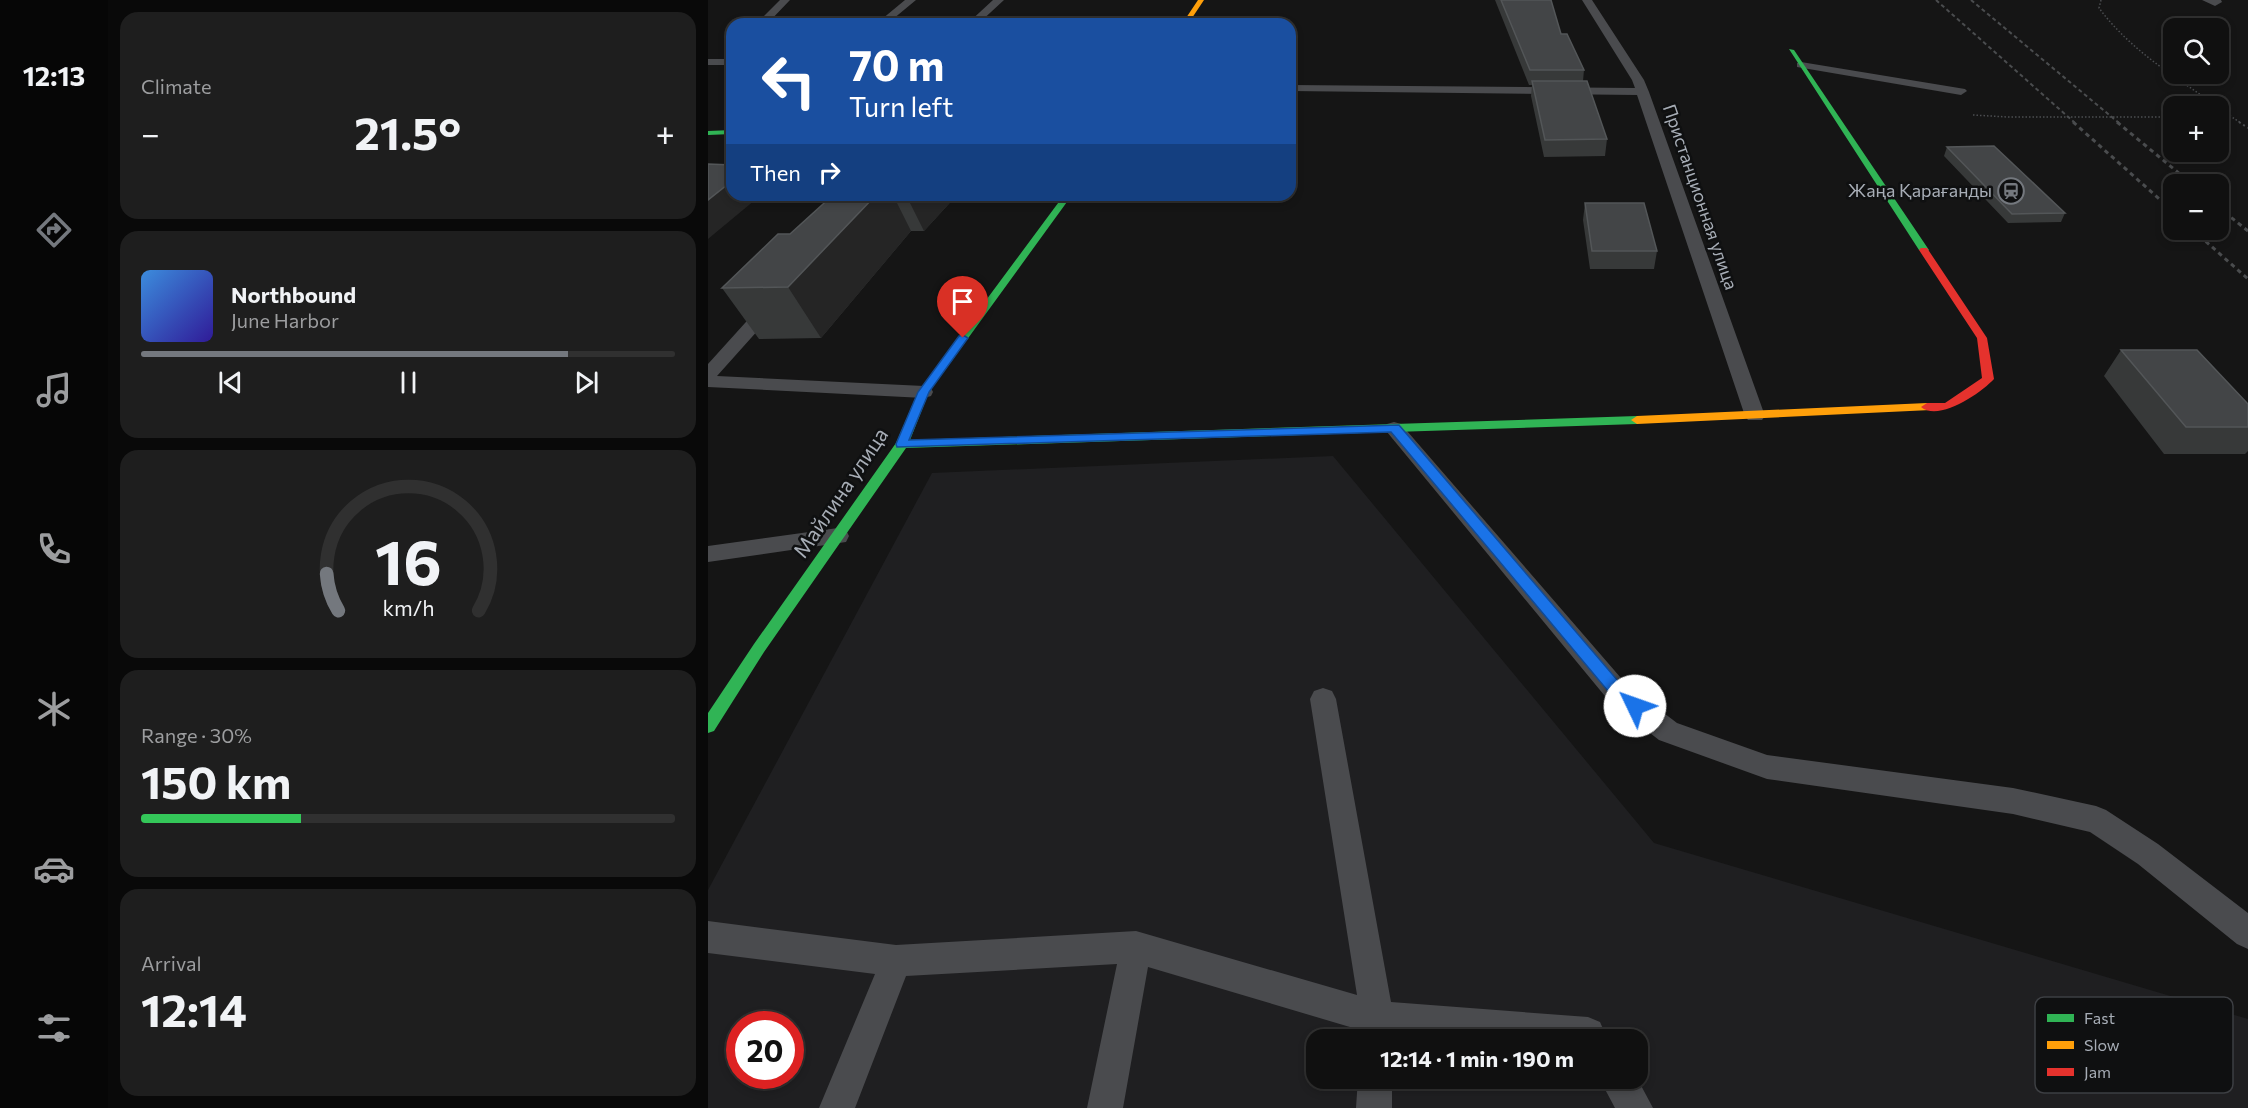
<!DOCTYPE html>
<meta charset="utf-8">
<style>
body{margin:0;font-family:Commissioner,sans-serif;background:#1e1e1e;color:#f1f3f6;height:100vh;display:flex;flex-direction:column;font-size:22px;white-space:nowrap}
*{box-sizing:border-box;margin:0}
p{font-size:20px;color:#9c9d9f}
.icon{flex:none;width:33px;height:33px;fill:none;stroke:currentColor;stroke-width:2;stroke-linecap:round;stroke-linejoin:round}
.map{position:relative;flex:1;overflow:hidden}
.panel{display:flex;flex-direction:column;gap:12px;padding:12px;background:#090909;width:600px}
.panel>*{flex:none}
.top-card{position:absolute;left:18px;top:18px;width:570px;height:183px;border-radius:18px;box-shadow:0 3px 9px #0003,0 0 0 2px #303030;background:#1a4fa0;color:#fff;overflow:hidden}
.buttons{position:absolute;left:1455px;top:18px;display:grid;gap:12px}
.buttons a{display:grid;place-items:center;width:66px;height:66px;border-radius:12px;background:#101010;box-shadow:0 3px 9px #0003,0 0 0 2px #303030;font-size:30px}
.speed{position:absolute;left:18px;top:1011px;display:flex;gap:12px;font-size:30px;font-weight:700;text-align:center}
.speed>*{display:grid;place-content:center;width:78px;height:78px;border-radius:50%;background:#101010;box-shadow:0 3px 9px #0003,0 0 0 2px #303030;line-height:1}
.speed .limit{border:9px solid #d22;background:#fff;color:#111}
.pin{position:absolute;display:grid;place-items:center;width:51px;height:51px;color:#fff;margin:-62px -26px;border-radius:50% 50% 50% 0;rotate:-45deg;box-shadow:0 0 6px #0007}
.pin .icon{rotate:45deg}
.me{position:absolute;width:66px;margin:-33px;rotate:312deg;stroke-linejoin:round;filter:drop-shadow(0 0 4px #0008)}
.turn{display:flex;align-items:center;gap:21px;height:126px;padding:0 24px;font-size:27px}
.turn .icon{width:78px;height:78px;stroke-width:2.5}
.turn b{display:block;font-size:42px;line-height:51px}
.then{display:flex;align-items:center;height:57px;padding:0 24px;background:#0003;gap:12px;font-size:22px}
.big{font-size:45px;font-weight:700;line-height:1.1}
.panel .card{flex:1;display:flex;flex-direction:column;justify-content:center;gap:9px;min-width:0;padding:0 21px;border-radius:18px;background:#1e1e1e}
.panel .dial{align-items:center;gap:0}
.dial svg{height:156px;overflow:visible;fill:none;stroke:#303030;stroke-width:7;stroke-linecap:round;text-anchor:middle}
.dial text{fill:#f1f3f6;stroke:none}
.song{display:flex;align-items:center;gap:18px}
.cover{width:72px;height:72px;border-radius:9px;background:linear-gradient(135deg,hsl(210 70% 55%),hsl(250 70% 35%))}
.played{height:6px;border-radius:3px;background:linear-gradient(90deg,#74787e 80%,#303030 80%)}
.keys{display:flex;justify-content:space-around;direction:ltr}
.heat{display:flex;justify-content:space-between;align-items:center;font-size:33px;direction:ltr}
.charge{height:9px;border-radius:4px;background:linear-gradient(90deg,#34c759 30%,#303030 0)}
.trip{position:absolute;left:598px;top:1029px;width:342px;height:60px;border-radius:18px;background:#101010;box-shadow:0 3px 9px #0003,0 0 0 2px #303030;font-weight:700;line-height:60px;text-align:center}
main{display:flex;flex:1;min-height:0}
.tab-bar{display:flex;flex-direction:column;width:108px;justify-content:space-around;align-items:center;background:#060606;color:#9c9d9f}
.tab-bar .icon{width:42px;height:42px}
.tab-bar .active{color:#74787e}
.tab-bar b{font-size:27px;color:#f1f3f6}
.map>svg:first-child{display:block}
.built{fill:#1f1f21;fill-rule:evenodd}
.lines{fill:none;stroke-linecap:round;stroke-linejoin:round}
.path-far1{stroke:#4b4d50;stroke-width:1.5;stroke-dasharray:1.5 2;stroke-linecap:butt}
.path{stroke:#4b4d50;stroke-width:2;stroke-dasharray:2 3;stroke-linecap:butt}
.lane{fill:#4a4b4e;fill-rule:evenodd}
.street{fill:#4a4b4e;fill-rule:evenodd}
.fast{fill:#30b455;fill-rule:evenodd}
.slow{fill:#ff9f0a;fill-rule:evenodd}
.jam{fill:#e5322d;fill-rule:evenodd}
.rail-far1{stroke:#4a4c4e;stroke-width:2;stroke-dasharray:4 3;stroke-linecap:butt}
.rail{stroke:#4a4c4e;stroke-width:3;stroke-dasharray:4.5 4;stroke-linecap:butt}
.path-bridge{stroke:#4b4d50;stroke-width:1.5;stroke-dasharray:1.5 2;stroke-linecap:butt}
.wall{fill:#373939}
.shaded-wall{fill:#252525}
.building{fill:#434547;stroke:#535658;stroke-width:1.5}
.route{fill:#1a73e8;stroke:#114b97;stroke-width:1.5}
.labels{text-anchor:middle;stroke-width:5;stroke-linejoin:round;paint-order:stroke}
.far-poi-label{font-size:18px;fill:#a7adb6;stroke:#0f1011;text-anchor:end}
.far-street-label{font-size:18px;fill:#a7adb6;stroke:#0f1011}
.street-label{font-size:21px;fill:#a7adb6;stroke:#0f1011}
.key{fill:#0f1011;stroke:#3d3f43;stroke-width:1.5}
.key-label{font-size:16px;fill:#a7adb6}
</style>
<main>
<nav class="tab-bar">
<b>12:13</b>
<svg class="icon active" aria-label="directions" viewBox="0 0 24 24"><path d="M12 3l9 9-9 9-9-9zM9 14v-3h6M13 9l2 2-2 2"/></svg>
<svg class="icon" aria-label="music" viewBox="0 0 24 24"><path d="M9 18V5l10-2v13"/><circle cx="6" cy="18" r="3"/><circle cx="16" cy="16" r="3"/></svg>
<svg class="icon" aria-label="phone" viewBox="0 0 24 24"><path d="M5 4h4l2 5-3 2q2 4 5 5l2-3 5 2v4C11 20 4 13 5 4z"/></svg>
<svg class="icon" aria-label="climate" viewBox="0 0 24 24"><path d="M12 3v18M4 7l16 10M4 17L20 7"/></svg>
<svg class="icon" aria-label="car" viewBox="0 0 24 24"><path d="M5 17H2v-5l4-1 3-4h7l3 4 3 1v5h-3M9 17h6M6 11h13"/><circle cx="7" cy="17" r="2"/><circle cx="17" cy="17" r="2"/></svg>
<svg class="icon" aria-label="filters" viewBox="0 0 24 24"><path d="M4 7h16M4 17h16"/><circle cx="9" cy="7" r="2"/><circle cx="15" cy="17" r="2"/></svg>
</nav>
<section class="panel">
<div class="card"><p>Climate</p>
<div class="heat"><a>−</a><b class="big">21.5°</b><a>+</a></div>
</div>
<div class="card">
<div class="song"><i class="cover"></i><div><b>Northbound</b><p>June Harbor</p></div></div>
<div class="played"></div>
<div class="keys"><svg class="icon" aria-label="previous" viewBox="0 0 24 24"><path d="M18 5L8 12l10 7zM5 5v14"/></svg><svg class="icon" aria-label="pause" viewBox="0 0 24 24"><path d="M8 5v14M16 5v14"/></svg><svg class="icon" aria-label="next" viewBox="0 0 24 24"><path d="M6 5l10 7-10 7zM19 5v14"/></svg></div>
</div>
<div class="card dial"><svg viewBox="0 0 100 80">
<path d="M14 69A42 42 0 1 1 86 69"/>
<path d="M14 69A42 42 0 0 1 8 50" stroke="#74787e"/>
<text x="50" y="56" font-size="32" font-weight="700">16</text>
<text x="50" y="72" font-size="11">km/h</text>
</svg></div>
<div class="card"><p>Range · 30%</p><b class="big">150 km</b><div class="charge"></div></div>
<div class="card"><p>Arrival</p><b class="big">12:14</b></div>
</section>
<div class="map">
<svg width="1540" height="1108" viewBox="0 0 1540 1108">
<rect width="100%" height="100%" fill="#151515"/>
<!-- built -->
<path class="built" d="M625,456L946,843L1540,1019V1108H0V890L224,473ZM32,1024H82V1076H32ZM609,1040H930V1078H609Z"/>
<g class="lines">
<!-- path-far1 -->
<path class="path-far1" d="M1393,0L1391,8C1422,50 1466,76 1509,106
M1510,108L1533,123
M1265,115L1300,117
M1510,117H1522"/>
<!-- path -->
<path class="path" d="M1531,122L1540,128"/>
<!-- lane -->
<path class="lane" d="M72,0H82L59,24H48Z
M197,0H208L179,24H168Z
M285,0H296L270,24H259Z
M874,0H884L936,80L941,92L1057,416L1054,420H1040L1037,416L929,95L582,91V85L927,88L924,80Z
M0,59H24V65H0Z
M1093,62L1257,89L1259,91L1253,95L1089,67V63Z
M62,301L70,306L68,310L9,376L216,386L223,388L225,392L223,396L216,398L0,387V364L56,302Z
M686,422L693,424L919,685L969,723L1059,755L1305,788L1388,806L1398,810L1450,844L1540,913V949L1529,944L1430,864L1382,832L1305,814L1059,779L951,740L901,701L679,432L676,428L679,424Z
M130,528L138,530L141,536L138,542L0,562V546Z
M615,688L624,691L628,699L683,1002L880,1017L892,1022L900,1040H732L685,1036V1040H651L652,1030L440,967L415,1108H379L409,964L198,976L147,1108H111L167,974L0,953V921L188,945L428,931L649,995L602,699L606,691Z
M650,1078H684V1108H648Z
M891,1078H929L945,1108H907Z"/>
<!-- street -->
<path class="street" d="M1494,0H1513L1514,2L1507,6Z"/>
<!-- fast -->
<path class="fast" d="M1081,49L1086,50L1221,250L1219,252L1211,250Z
M24,130V134L0,135V131Z
M356,195H364L221,392L202,440L929,416L935,420L929,424L198,448L56,652L6,731L0,733V713L46,644L188,443L210,392Z"/>
<!-- slow -->
<path class="slow" d="M490,0H496L480,24H474Z
M1219,403L1225,407L1223,410L929,424L923,420L929,416Z"/>
<!-- jam -->
<path class="jam" d="M1213,248H1219L1279,338L1286,379C1273,393 1231,422 1213,407L1219,403H1237L1274,378L1269,338L1211,250Z"/>
<!-- rail-far1 -->
<path class="rail-far1" d="M1228,0L1367,123
M1263,0L1411,123"/>
<!-- rail -->
<path class="rail" d="M1365,122L1466,212
M1409,122L1484,184
M1510,207L1540,231
M1485,230L1540,279"/>
<!-- path-bridge -->
<path class="path-bridge" d="M1300,117H1466"/>
</g>
<!-- wall -->
<path class="wall" d="M787,0H843L853,34L876,70L875,81L899,139L897,156L836,157L823,96L824,85H821Z
M1239,147L1357,213L1353,222L1300,223L1236,156Z
M125,195H249L216,231H203L113,338L51,339L14,288L82,234Z
M877,203L949,251L946,269H882L875,220Z
M1413,350L1540,404V451L1537,454H1456L1396,376Z"/>
<!-- shaded-wall -->
<path class="shaded-wall" d="M24,181V195H53L0,239V200Z
M168,195H185L203,231L113,338L80,287Z
M198,195H249L216,231Z"/>
<!-- building -->
<path class="building" d="M793,0H843L853,34H859L876,70H822Z
M824,81H879L899,139L837,140Z
M1286,146L1357,213L1304,214L1239,147Z
M0,164L24,165V181L0,200Z
M125,195H168L80,287L14,288L70,234H82Z
M877,203H936L949,251H884Z
M1413,350H1489L1540,404V427H1478Z"/>
<!-- route -->
<path class="route" d="M255,335L260,338L221,392L201,440L691,425L916,688L932,701L935,706L932,711C921,715 913,704 905,697L683,432L189,447L188,444L210,392L251,336Z"/>
<!-- icons -->
<defs>
<g id="station-ring" transform="scale(1.35)"><circle r="9.5" fill="#0f1011" stroke="#74787e" stroke-width="1.5"/><path d="M-3-6H3Q5-6 5-4V2Q5 4 3 4L4.5 6H3L1.5 4h-3L-3 6H-4.5L-3 4Q-5 4-5 2V-4Q-5-6-3-6ZM-3.5-4v3h7v-3ZM-3.5 1v1.5H-2V1ZM2 1v1.5H3.5V1Z" fill="#74787e"/></g>
</defs>
<g fill-rule="evenodd">
<use href="#station-ring" x="1303" y="191"/>
</g>
<g class="labels">
<!-- far-poi labels -->
<g class="far-poi-label">
<text x="1284" y="197">Жаңа Қарағанды</text>
</g>
<!-- far-street labels -->
<g class="far-street-label">
<text transform="translate(992 197) rotate(71)" y="6">Пристанционная улица</text>
</g>
<!-- street labels -->
<g class="street-label">
<text transform="translate(133 493) rotate(-56)" y="7">Майлина улица</text>
</g>
</g>
<!-- legend -->
<rect x="1327" y="997" width="198" height="96" rx="9" class="key"/>
<rect x="1339" y="1014" width="27" height="8" fill="#30b455"/>
<rect x="1339" y="1041" width="27" height="8" fill="#ff9f0a"/>
<rect x="1339" y="1068" width="27" height="8" fill="#e5322d"/>
<g class="key-label">
<text x="1376" y="1024">Fast</text>
<text x="1376" y="1051">Slow</text>
<text x="1376" y="1078">Jam</text>
</g>
</svg>
<div class="buttons">
<a><svg class="icon" aria-label="search" viewBox="0 0 24 24"><circle cx="10" cy="10" r="6"/><path d="M15 15l6 6"/></svg></a>
<a>+</a>
<a>−</a>
</div>
<div class="speed"><div class="limit">20</div></div>
<div class="pin" style="left:255px;top:338px;background:#d93025"><svg class="icon" aria-label="arrive" viewBox="0 0 24 24"><path d="M6 21V4h12l-3 4 3 4H6"/></svg></div>
<svg class="me" style="left:927px;top:706px" viewBox="-20 -20 40 40"><circle r="19" fill="#fff"/><path d="M0-13L10 11 0 6-10 11z" fill="#1a73e8"/></svg>
<div class="trip">12:14 · 1 min · 190 m</div>
<div class="top-card">
<div class="turn"><svg class="icon" aria-label="left" viewBox="0 0 24 24"><path d="M17 20v-9H6M10 6l-5 5 5 5"/></svg><div><b>70 m</b>Turn left</div></div>
<div class="then">Then<svg class="icon" aria-label="right" viewBox="0 0 24 24"><path d="M7 20v-9h11M14 6l5 5-5 5"/></svg></div>
</div>
</div>
</main>
